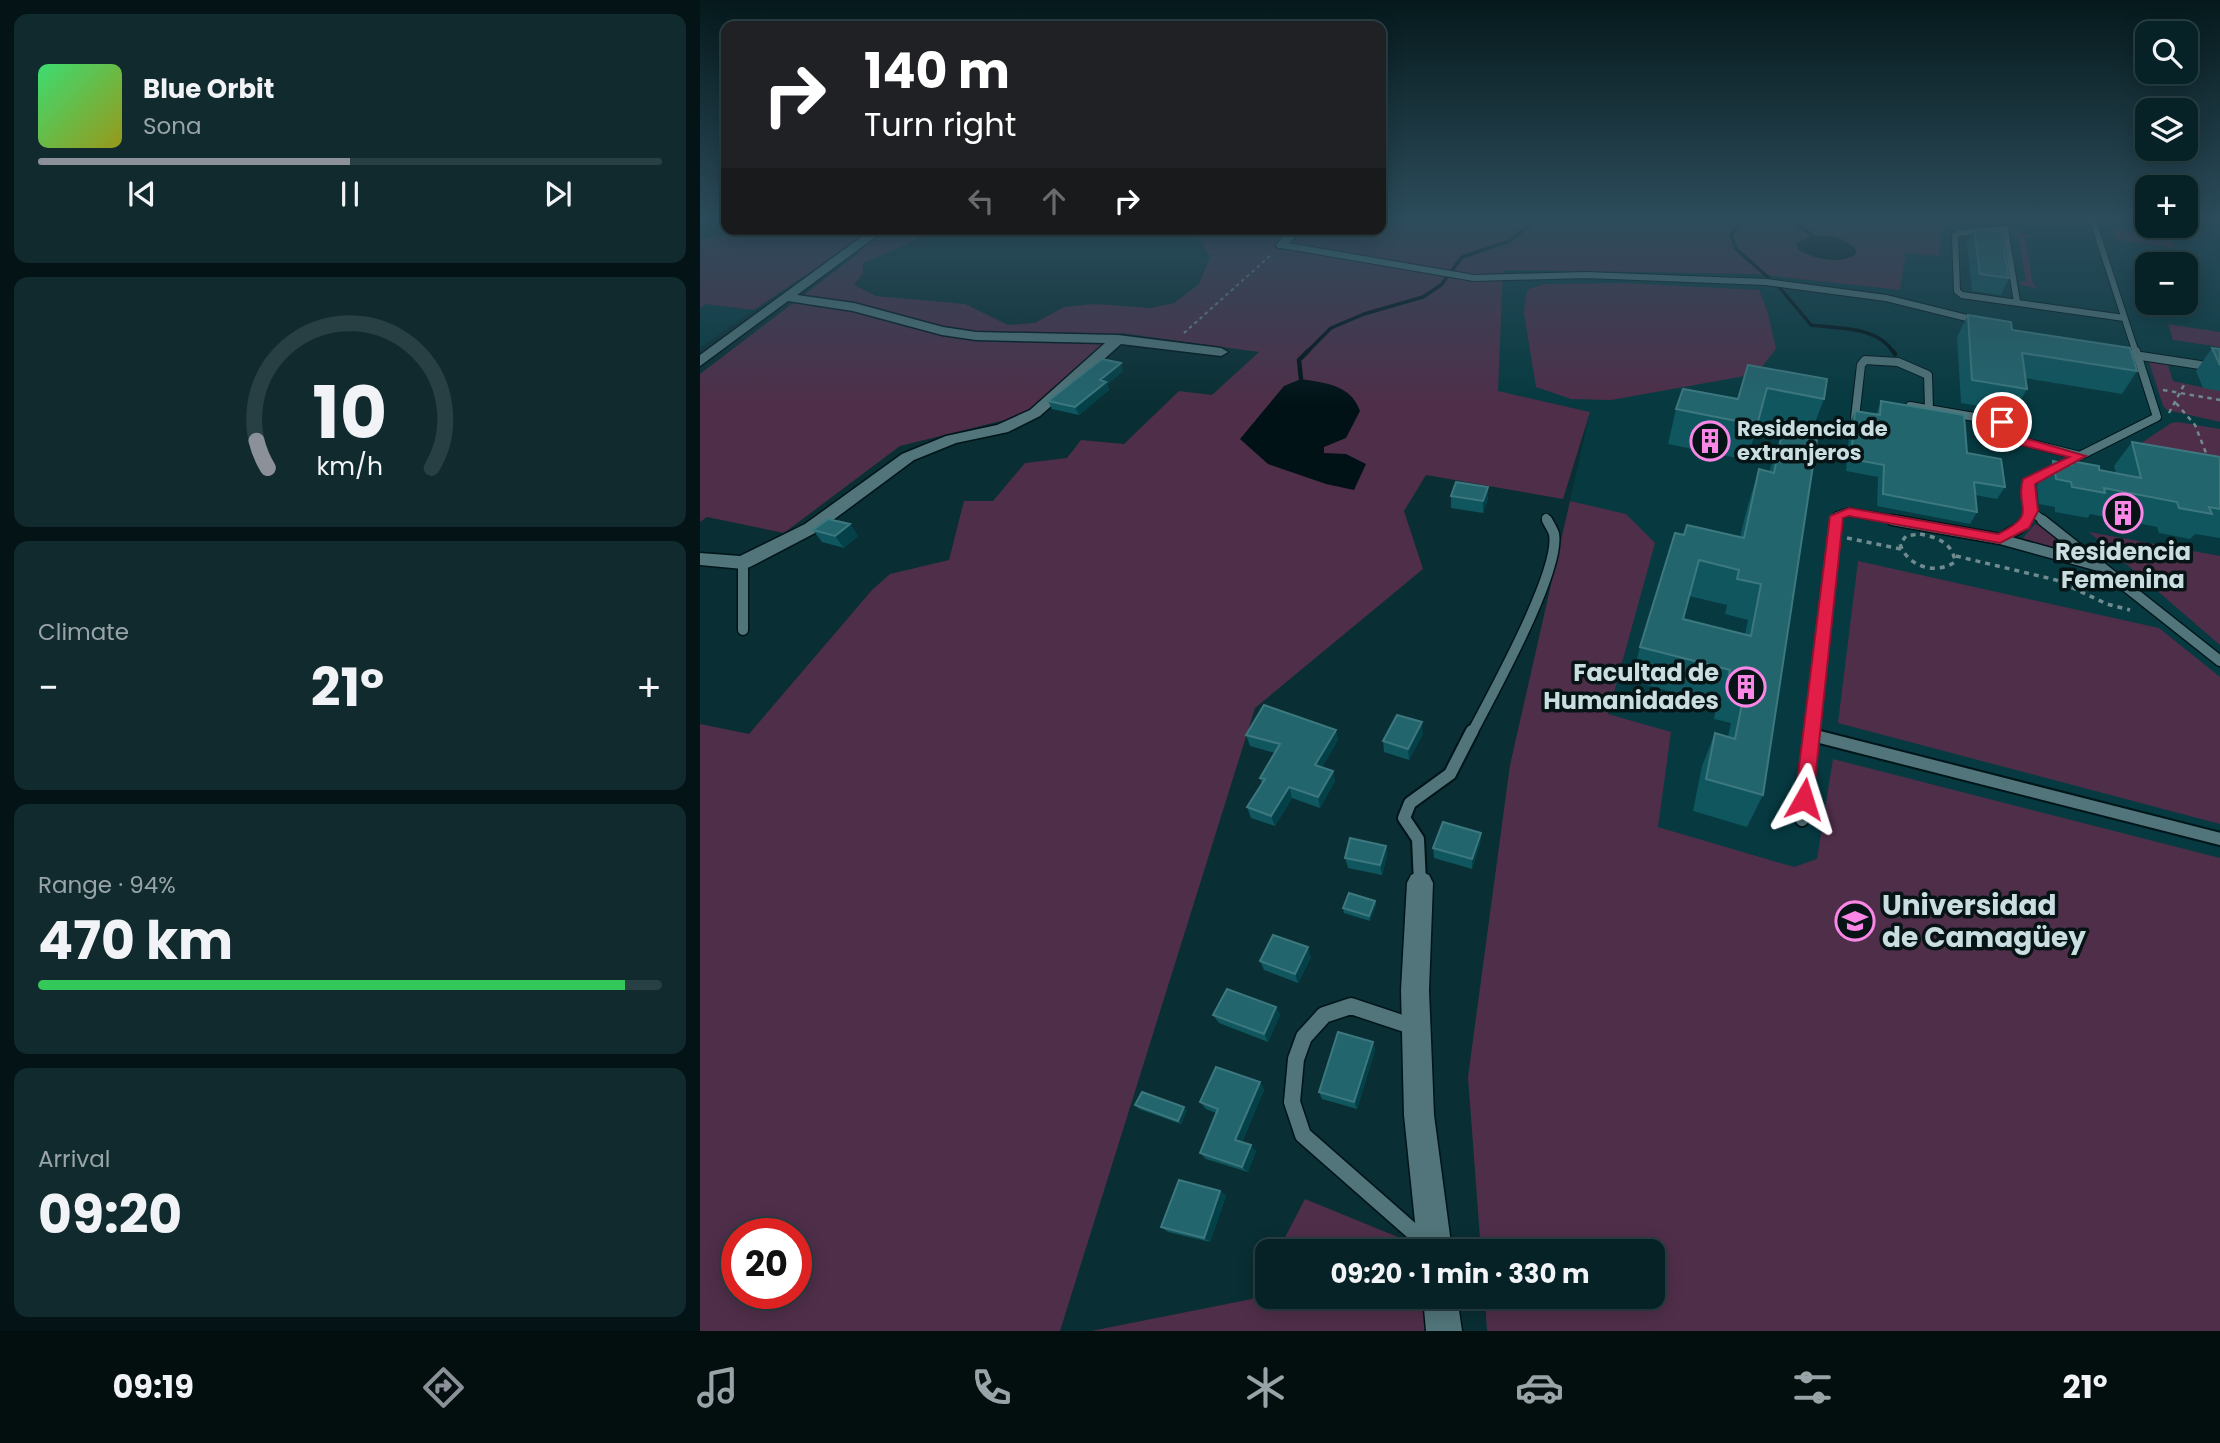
<!DOCTYPE html>
<meta charset="utf-8">
<style>
body{margin:0;font-family:Poppins,sans-serif;background:#102a2e;color:#f1f3f6;height:100vh;display:flex;flex-direction:column;font-size:26px;white-space:nowrap}
*{box-sizing:border-box;margin:0}
p{font-size:23px;color:#98a4a7}
.icon{flex:none;width:38px;height:38px;fill:none;stroke:currentColor;stroke-width:2;stroke-linecap:round;stroke-linejoin:round}
.map{position:relative;flex:1;overflow:hidden}
.details{display:flex;flex-direction:column;gap:14px;padding:14px;background:#041315;width:700px}
.details>*{flex:none}
.hud{position:absolute;left:21px;top:21px;width:665px;height:214px;border-radius:14px;box-shadow:0 4px 18px #0003,0 0 0 2px #283f43;background:#202124;color:#fff;overflow:hidden}
.buttons{position:absolute;left:1435px;top:21px;display:grid;gap:14px}
.buttons a{display:grid;place-items:center;width:63px;height:63px;border-radius:14px;background:#072226;box-shadow:0 4px 18px #0003,0 0 0 2px #283f43;font-size:35px}
.speed{position:absolute;left:21px;top:1218px;display:flex;gap:14px;font-size:35px;font-weight:700;text-align:center}
.speed>*{display:grid;place-content:center;width:91px;height:91px;border-radius:50%;background:#072226;box-shadow:0 4px 18px #0003,0 0 0 2px #283f43;line-height:1}
.speed .limit{border:10px solid #d22;background:#fff;color:#111}
.pin{position:absolute;display:grid;place-items:center;width:60px;height:60px;color:#fff;margin:-30px;border:4px solid #fff;border-radius:50%;box-shadow:0 2px 7px #0007}
.me{position:absolute;width:77px;margin:-38px;rotate:6deg;stroke-linejoin:round;filter:drop-shadow(0 0 5px #0008)}
.turn{display:flex;align-items:center;gap:24px;height:147px;padding:0 28px;font-size:32px}
.turn .icon{width:91px;height:91px;stroke-width:2.5}
.turn b{display:block;font-size:49px;line-height:60px}
.lanes{display:flex;align-items:center;height:66px;padding:0 28px;background:#0003;justify-content:center;gap:35px;direction:ltr}
.lanes .off{opacity:.35}
.big{font-size:52px;font-weight:700;line-height:1.1}
.details .tile{flex:1;display:flex;flex-direction:column;justify-content:center;gap:10px;min-width:0;padding:0 24px;border-radius:14px;background:#102a2e}
.details .dial{align-items:center;gap:0}
.dial svg{height:182px;overflow:visible;fill:none;stroke:#283f43;stroke-width:7;stroke-linecap:round;text-anchor:middle}
.dial text{fill:#f1f3f6;stroke:none}
.song{display:flex;align-items:center;gap:21px}
.cover{width:84px;height:84px;border-radius:10px;background:linear-gradient(135deg,hsl(140 70% 55%),hsl(60 70% 35%))}
.played{height:7px;border-radius:4px;background:linear-gradient(90deg,#8c9099 50%,#283f43 50%)}
.keys{display:flex;justify-content:space-around;direction:ltr}
.heat{display:flex;justify-content:space-between;align-items:center;font-size:38px;direction:ltr}
.charge{height:10px;border-radius:5px;background:linear-gradient(90deg,#34c759 94%,#283f43 0)}
.trip{position:absolute;left:555px;top:1239px;width:410px;height:70px;border-radius:14px;background:#072226;box-shadow:0 4px 18px #0003,0 0 0 2px #283f43;font-weight:700;line-height:70px;text-align:center}
.tab-bar{display:flex;height:112px;justify-content:space-around;align-items:center;background:#030e0f;color:#98a4a7}
.tab-bar .icon{width:49px;height:49px}
.tab-bar .current{color:#8c9099}
.tab-bar b{font-size:32px;color:#f1f3f6}
main{display:flex;flex:1;min-height:0}
.map>svg:first-child{display:block}
.built{fill:#063940;fill-rule:evenodd}
.green{fill:#4f2e49;fill-rule:evenodd}
.water{fill:#001216}
.lines{fill:none;stroke-linecap:round;stroke-linejoin:round}
.stream-far1{stroke:#001216;stroke-width:3.5}
.stream{stroke:#001216;stroke-width:4.5}
.lane-far4-casing{stroke:#001519;stroke-width:8}
.lane-far3-casing{stroke:#001519;stroke-width:10}
.lane-far2-casing{stroke:#001519;stroke-width:13}
.lane-far1-casing{stroke:#001519;stroke-width:16}
.lane-casing{stroke:#001519;stroke-width:19}
.street-casing{stroke:#001519;stroke-width:3}
.path-far2{stroke:#708b8f;stroke-width:2;stroke-dasharray:3.5 3.5;stroke-linecap:butt}
.path-far1{stroke:#708b8f;stroke-width:2.5;stroke-dasharray:4.5 4.5;stroke-linecap:butt}
.path{stroke:#708b8f;stroke-width:3.5;stroke-dasharray:5 5;stroke-linecap:butt}
.lane-far4{stroke:#51757a;stroke-width:6}
.lane-far3{stroke:#51757a;stroke-width:8}
.lane-far2{stroke:#51757a;stroke-width:10}
.lane-far1{stroke:#51757a;stroke-width:12}
.lane{stroke:#51757a;stroke-width:16}
.street{fill:#51757a;fill-rule:evenodd}
.wall{fill:#0f565f;fill-rule:evenodd}
.shaded-wall{fill:#044047}
.building{fill:#23656d;stroke:#3d787f;stroke-width:2;fill-rule:evenodd}
.route{fill:#e11d48;stroke:#92132f;stroke-width:2}
.labels{text-anchor:middle;stroke-width:7;stroke-linejoin:round;paint-order:stroke}
.far-poi-label{font-size:21px;font-weight:bold;fill:#cadde0;stroke:#061416;text-anchor:start}
.poi-label{font-size:24px;font-weight:bold;fill:#cadde0;stroke:#061416}
.near-poi-label{font-size:28px;font-weight:bold;fill:#cadde0;stroke:#061416;text-anchor:start}
</style>
<main>
<section class="details">
<div class="tile">
<div class="song"><i class="cover"></i><div><b>Blue Orbit</b><p>Sona</p></div></div>
<div class="played"></div>
<div class="keys"><svg class="icon" aria-label="previous" viewBox="0 0 24 24"><path d="M18 5L8 12l10 7zM5 5v14"/></svg><svg class="icon" aria-label="pause" viewBox="0 0 24 24"><path d="M8 5v14M16 5v14"/></svg><svg class="icon" aria-label="next" viewBox="0 0 24 24"><path d="M6 5l10 7-10 7zM19 5v14"/></svg></div>
</div>
<div class="tile dial"><svg viewBox="0 0 100 80">
<path d="M14 69A42 42 0 1 1 86 69"/>
<path d="M14 69A42 42 0 0 1 9 57" stroke="#8c9099"/>
<text x="50" y="56" font-size="32" font-weight="700">10</text>
<text x="50" y="72" font-size="11">km/h</text>
</svg></div>
<div class="tile"><p>Climate</p>
<div class="heat"><a>−</a><b class="big">21°</b><a>+</a></div>
</div>
<div class="tile"><p>Range · 94%</p><b class="big">470 km</b><div class="charge"></div></div>
<div class="tile"><p>Arrival</p><b class="big">09:20</b></div>
</section>
<div class="map">
<svg width="1520" height="1331" viewBox="0 0 1520 1331">
<rect width="100%" height="100%" fill="#092e33"/>
<!-- built -->
<path class="built" d="M1241,218H1329L1370,224L1369,218H1447V226H1486V221L1520,225V1331H787L785,1297H952V1251H781L768,1077L810,765L890,412L797,392L803,270L1054,274L1199,290L1206,252L1239,256ZM1447,264H1486V303H1447Z
M6,304L54,310L0,348V308Z"/>
<!-- green -->
<path class="green" d="M681,218H1241L1239,256L1206,253L1200,290L1054,274L803,270L798,391L890,412L863,499L726,475L704,511L723,569L555,708L360,1331H0V724L49,734L172,590L190,574L249,560L264,501H293L325,463L367,458L381,440L424,444L479,391L512,395L559,352L421,333L321,416L200,446L84,533L7,517L0,522V374L159,253L147,247L54,310L6,304L0,308V237L7,238L54,229H230L212,242L163,263V273L154,285L176,296L265,304L308,325L335,323L364,307L395,304L451,308L474,303L499,284L510,257L493,229H681ZM37,1234H96V1293H37Z
M1413,229L1470,236L1475,248L1417,240Z
M1309,230L1335,236L1325,238L1333,284L1339,289L1321,285L1319,282L1326,281L1318,236L1309,232Z
M922,283L1059,290L1068,313L1076,349L1056,374L911,400L871,399L836,387L824,313L827,290L843,284Z
M1468,324L1520,332V347L1473,340Z
M1448,359L1467,362L1473,381L1520,391V422L1467,410L1463,406Z
M1478,422L1520,429V476L1437,446L1471,423Z
M870,501L926,514L955,543L908,714L971,732L958,827L1094,867L1117,859L1133,759L1520,858V1331H787L785,1297H952V1251H781L768,1077L810,765Z
M1335,524L1341,525L1368,550L1325,542L1323,538Z
M1389,532L1520,556V645Z
M1158,561L1459,628L1520,677V824L1138,723Z
M605,1199L732,1251H578Z
M567,1271V1297H734L736,1331H391L552,1299Z"/>
<!-- water -->
<path class="water" d="M1112,235L1136,237L1155,247L1156,254C1141,265 1112,259 1098,249L1097,243Z
M601,379C626,383 651,385 660,411L646,438L624,447V453L646,454L666,464L654,490L626,484L568,464L540,439L584,386Z"/>
<g class="lines">
<!-- stream-far1 -->
<path class="stream-far1" d="M1030,218L1039,224L1031,235L1036,249L1069,278
M1088,218L1112,235
M1080,288L1111,325C1139,329 1178,326 1194,353
M606,353L631,328L664,314L723,297L741,285L762,257L810,241L838,218"/>
<!-- stream -->
<path class="stream" d="M1193,351L1195,354
M601,379L599,360L608,351"/>
<!-- lane-far4 casing -->
<g class="lane-far4-casing">
<path id="lane-far4" d="M1392,218L1436,353
M582,245L774,278L886,275L1066,282L1186,298L1279,321
M1317,302L1305,229L1259,233L1255,236L1257,291L1262,295L1424,318"/>
</g>
<!-- lane-far3 casing -->
<g class="lane-far3-casing">
<path id="lane-far3" d="M1421,353L1520,368
M1210,406L1298,421L1317,440L1380,456
M1155,418L1161,365L1165,360L1198,362L1228,375L1229,409
M1331,511L1344,521
M846,518L848,521
M1136,521L1137,516L1149,512L1202,521
M1325,521L1330,511L1328,482L1457,417L1436,351"/>
</g>
<!-- lane-far2 casing -->
<g class="lane-far2-casing">
<path id="lane-far2" d="M1192,520L1300,539L1402,567
M1342,520L1520,661
M1300,539L1319,528L1327,520
M43,563V630
M772,733C791,696 861,571 854,534C853,530 849,524 847,520
M1112,733L1137,520"/>
</g>
<!-- lane-far1 casing -->
<g class="lane-far1-casing">
<path id="lane-far1" d="M1112,735L1520,839
M1102,820L1112,731
M720,883L718,839L704,818L710,803L750,774L772,731"/>
</g>
<!-- lane casing -->
<g class="lane-casing">
<path id="lane" d="M714,1027L651,1006L624,1015L604,1037L596,1059L592,1102L603,1135L735,1251"/>
</g>
<!-- street casing -->
<g class="street-casing">
<path id="street" d="M172,229H186L97,295L154,303L243,327L276,332L418,335L521,348L528,352L521,356L421,344L340,416L308,432L256,443L214,460L117,532L50,567L43,569L0,565V553L40,556L105,524L202,454L246,436L297,425L330,410L405,343L276,340L242,335L153,311L88,301L0,366V355Z
M589,229H601L586,248H578L576,245Z
M720,871L729,875L733,883L729,990L734,1115L752,1251H718L704,1115L701,990L707,883L711,875Z
M723,1297H757L762,1331H726Z"/>
</g>
<!-- path-far2 -->
<path class="path-far2" d="M484,333L572,254"/>
<!-- path-far1 -->
<path class="path-far1" d="M1463,390L1520,400
M1476,403L1495,425L1508,458
M1469,413L1484,385"/>
<!-- path -->
<path class="path" d="M1220,534C1237,537 1253,543 1255,562C1235,575 1208,567 1200,544L1206,536Z
M1147,538L1201,549
M1256,556L1356,580L1407,604L1430,610"/>
<!-- lane-far4 -->
<use href="#lane-far4" class="lane-far4"/>
<!-- lane-far3 -->
<use href="#lane-far3" class="lane-far3"/>
<!-- lane-far2 -->
<use href="#lane-far2" class="lane-far2"/>
<!-- lane-far1 -->
<use href="#lane-far1" class="lane-far1"/>
<!-- lane -->
<use href="#lane" class="lane"/>
<!-- street -->
<use href="#street" class="street"/>
</g>
<!-- wall -->
<path class="wall" d="M1274,229L1309,278L1301,295L1272,291L1267,245Z
M1268,315L1312,330L1437,371L1422,394L1325,378L1327,389L1314,412L1261,403L1257,337Z
M1512,348L1520,349V391L1503,388L1496,371Z
M1048,365L1124,399L1111,433L1058,423L1047,460L968,444L976,409L1038,399Z
M423,371L407,384L409,390L379,415L352,409L348,401Z
M1181,401L1267,453L1305,487L1297,499L1275,495L1277,512L1270,524L1177,506L1178,477L1146,471L1150,423L1155,411L1176,415Z
M1082,433L1063,795L1047,827L993,811L1002,766L1015,733L1028,737L1031,723L1014,719L1017,704L931,681L940,647L984,535L1040,537L1048,505L1059,469L1069,472ZM989,596L1027,605L1025,614L1048,620L1045,635L983,619Z
M1432,442L1520,457V538L1495,534L1490,539L1459,533L1457,527L1390,514L1388,518L1355,512V507L1339,504L1337,486L1353,461L1369,464L1371,461L1399,470L1416,473L1414,466Z
M751,496L788,499L783,513L751,508Z
M150,524L158,536L144,548L122,542L113,530Z
M723,734L709,760L684,752L683,741Z
M546,735L638,740L622,767L633,771L635,781L620,808L592,798L575,826L551,818L547,807L562,784L560,778L575,753L550,746Z
M781,833L780,844L772,869L734,858L733,848Z
M686,846L687,856L682,875L648,868L645,858Z
M675,901L676,905L670,921L644,913L643,908Z
M611,957L598,983L564,970L560,961Z
M576,1007L580,1015L568,1042L519,1023L513,1015Z
M673,1042L675,1050L657,1109L622,1099L619,1092Z
M560,1082L564,1090L542,1142L556,1151L548,1172L506,1159L500,1153L516,1113L506,1109L500,1102Z
M435,1105L487,1110L481,1124L439,1109Z
M520,1191L526,1196L510,1242L468,1232L461,1227Z"/>
<!-- shaded-wall -->
<path class="shaded-wall" d="M421,363L423,371L407,385L409,390L379,415L375,407L400,380Z
M788,487V499L783,513V501Z
M150,524L158,536L144,548L135,536Z
M722,722L723,734L709,760L708,749Z
M636,730L638,740L617,776L615,765Z
M633,771L635,781L620,808L618,797Z
M589,787L592,798L575,826L571,816Z
M781,833L780,844L772,869V859Z
M686,846L687,856L682,875L680,865Z
M675,901L676,905L670,921L669,916Z
M608,947L611,957L598,983L595,974Z
M576,1007L580,1015L568,1042L564,1034Z
M673,1042L675,1050L657,1109L654,1102Z
M560,1082L564,1090L540,1146L535,1140Z
M484,1107L487,1110L481,1124L478,1121Z
M551,1145L556,1151L548,1172L542,1167Z
M520,1191L526,1196L510,1242L504,1238Z"/>
<!-- building -->
<path class="building" d="M1274,229L1301,232L1309,278L1280,274Z
M1268,315L1311,322L1312,330L1430,348L1437,371L1322,353L1327,389L1272,380Z
M1512,348L1520,349V365Z
M402,359L421,363L400,380L406,382L375,407L348,401Z
M1048,365L1127,379L1124,399L1067,388L1057,425L976,409L983,389L1038,399Z
M1181,401L1264,415L1267,453L1301,459L1305,487L1274,482L1277,512L1183,494L1184,465L1151,459L1155,411L1180,415Z
M1082,433L1117,439L1063,795L1006,779L1015,733L1035,739L1045,689L1027,685L1030,670L940,647L975,533L984,535L987,525L1044,538L1059,469L1074,473ZM999,560L1039,570L1037,579L1061,584L1051,636L983,619Z
M1432,442L1520,457V509L1509,507L1512,514L1479,508L1477,502L1404,488L1405,493L1372,487L1371,482L1356,479L1353,461L1372,465L1371,461L1399,466V470L1441,478Z
M756,482L788,487L783,501L751,496Z
M128,519L150,524L135,536L113,530Z
M564,705L636,730L615,765L633,771L618,797L589,787L571,816L547,807L565,779L560,778L580,744L546,735Z
M697,715L722,722L708,749L683,741Z
M743,822L781,833L772,859L733,848Z
M650,838L686,846L680,865L645,858Z
M649,893L675,901L669,916L643,908Z
M573,935L608,947L595,974L560,961Z
M527,989L576,1007L564,1034L513,1015Z
M638,1032L673,1042L654,1102L619,1092Z
M516,1067L560,1082L535,1140L551,1145L542,1167L500,1153L518,1109L500,1102Z
M442,1092L484,1107L478,1121L435,1105Z
M479,1180L520,1191L504,1238L461,1227Z"/>
<!-- sky -->
<linearGradient id="sky" x2="0" y2="1"><stop stop-color="#05191c"/><stop offset="0.54" stop-color="#2c4c5b"/><stop offset="1" stop-color="#2c4c5b" stop-opacity="0"/></linearGradient>
<rect width="1520" height="405" fill="url(#sky)"/>
<!-- route -->
<path class="route" d="M1298,420H1306L1321,437L1386,456L1335,484L1338,511L1329,528L1300,543L1149,516L1143,518L1113,799L1111,804L1104,807L1098,804L1095,799L1130,516L1149,508L1298,534C1340,514 1314,508 1323,479L1369,457L1313,443L1307,439L1296,422Z"/>
<!-- icons -->
<defs>
<g id="building-ring" transform="scale(2.0125)"><circle r="9.5" fill="#061416" stroke="#fa87e6" stroke-width="1.5"/><path d="M-4-6H4V6H1V3H-1V6H-4ZM-2.5-4.3h1.7v1.8h-1.7ZM.8-4.3h1.7v1.8H.8ZM-2.5-1h1.7V.8h-1.7ZM.8-1h1.7V.8H.8Z" fill="#fa87e6"/></g>
<g id="university-ring" transform="scale(2.0125)"><circle r="9.5" fill="#061416" stroke="#fa87e6" stroke-width="1.5"/><path d="M0-5L7-2L0 1L-7-2ZM-4 1L0 2.5L4 1V4Q0 6-4 4Z" fill="#fa87e6"/></g>
</defs>
<g fill-rule="evenodd">
<use href="#building-ring" x="1010" y="441"/>
<use href="#building-ring" x="1423" y="513"/>
<use href="#building-ring" x="1046" y="687"/>
<use href="#university-ring" x="1155" y="921"/>
</g>
<g class="labels">
<!-- far-poi labels -->
<g class="far-poi-label">
<text x="1037" y="436">Residencia de<tspan x="1037" dy="24">extranjeros</tspan></text>
</g>
<!-- poi labels -->
<g class="poi-label">
<text x="1423" y="560">Residencia<tspan x="1423" dy="28">Femenina</tspan></text>
<text x="1019" y="681" text-anchor="end">Facultad de<tspan x="1019" dy="28">Humanidades</tspan></text>
</g>
<!-- near-poi labels -->
<g class="near-poi-label">
<text x="1182" y="915">Universidad<tspan x="1182" dy="32">de Camagüey</tspan></text>
</g>
</g>
</svg>
<div class="buttons">
<a><svg class="icon" aria-label="search" viewBox="0 0 24 24"><circle cx="10" cy="10" r="6"/><path d="M15 15l6 6"/></svg></a>
<a><svg class="icon" aria-label="layers" viewBox="0 0 24 24"><path d="M12 4l9 5-9 5-9-5zM3 14l9 5 9-5"/></svg></a>
<a>+</a>
<a>−</a>
</div>
<div class="speed"><div class="limit">20</div></div>
<div class="pin" style="left:1302px;top:422px;background:#d93025"><svg class="icon" aria-label="arrive" viewBox="0 0 24 24"><path d="M6 21V4h12l-3 4 3 4H6"/></svg></div>
<svg class="me" style="left:1104px;top:799px" viewBox="-20 -20 40 40"><path d="M0-17L14 15 0 8-14 15z" fill="#e11d48" stroke="#fff" stroke-width="4"/></svg>
<div class="trip">09:20 · 1 min · 330 m</div>
<div class="hud">
<div class="turn"><svg class="icon" aria-label="right" viewBox="0 0 24 24"><path d="M7 20v-9h11M14 6l5 5-5 5"/></svg><div><b>140 m</b>Turn right</div></div>
<div class="lanes"><svg class="icon off" aria-label="left" viewBox="0 0 24 24"><path d="M17 20v-9H6M10 6l-5 5 5 5"/></svg><svg class="icon off" aria-label="ahead" viewBox="0 0 24 24"><path d="M12 20V5M6 11l6-6 6 6"/></svg><svg class="icon" aria-label="right" viewBox="0 0 24 24"><path d="M7 20v-9h11M14 6l5 5-5 5"/></svg></div>
</div>
</div>
</main>
<nav class="tab-bar">
<b>09:19</b>
<svg class="icon current" aria-label="directions" viewBox="0 0 24 24"><path d="M12 3l9 9-9 9-9-9zM9 14v-3h6M13 9l2 2-2 2"/></svg>
<svg class="icon" aria-label="music" viewBox="0 0 24 24"><path d="M9 18V5l10-2v13"/><circle cx="6" cy="18" r="3"/><circle cx="16" cy="16" r="3"/></svg>
<svg class="icon" aria-label="phone" viewBox="0 0 24 24"><path d="M5 4h4l2 5-3 2q2 4 5 5l2-3 5 2v4C11 20 4 13 5 4z"/></svg>
<svg class="icon" aria-label="climate" viewBox="0 0 24 24"><path d="M12 3v18M4 7l16 10M4 17L20 7"/></svg>
<svg class="icon" aria-label="car" viewBox="0 0 24 24"><path d="M5 17H2v-5l4-1 3-4h7l3 4 3 1v5h-3M9 17h6M6 11h13"/><circle cx="7" cy="17" r="2"/><circle cx="17" cy="17" r="2"/></svg>
<svg class="icon" aria-label="filters" viewBox="0 0 24 24"><path d="M4 7h16M4 17h16"/><circle cx="9" cy="7" r="2"/><circle cx="15" cy="17" r="2"/></svg>
<b>21°</b>
</nav>
